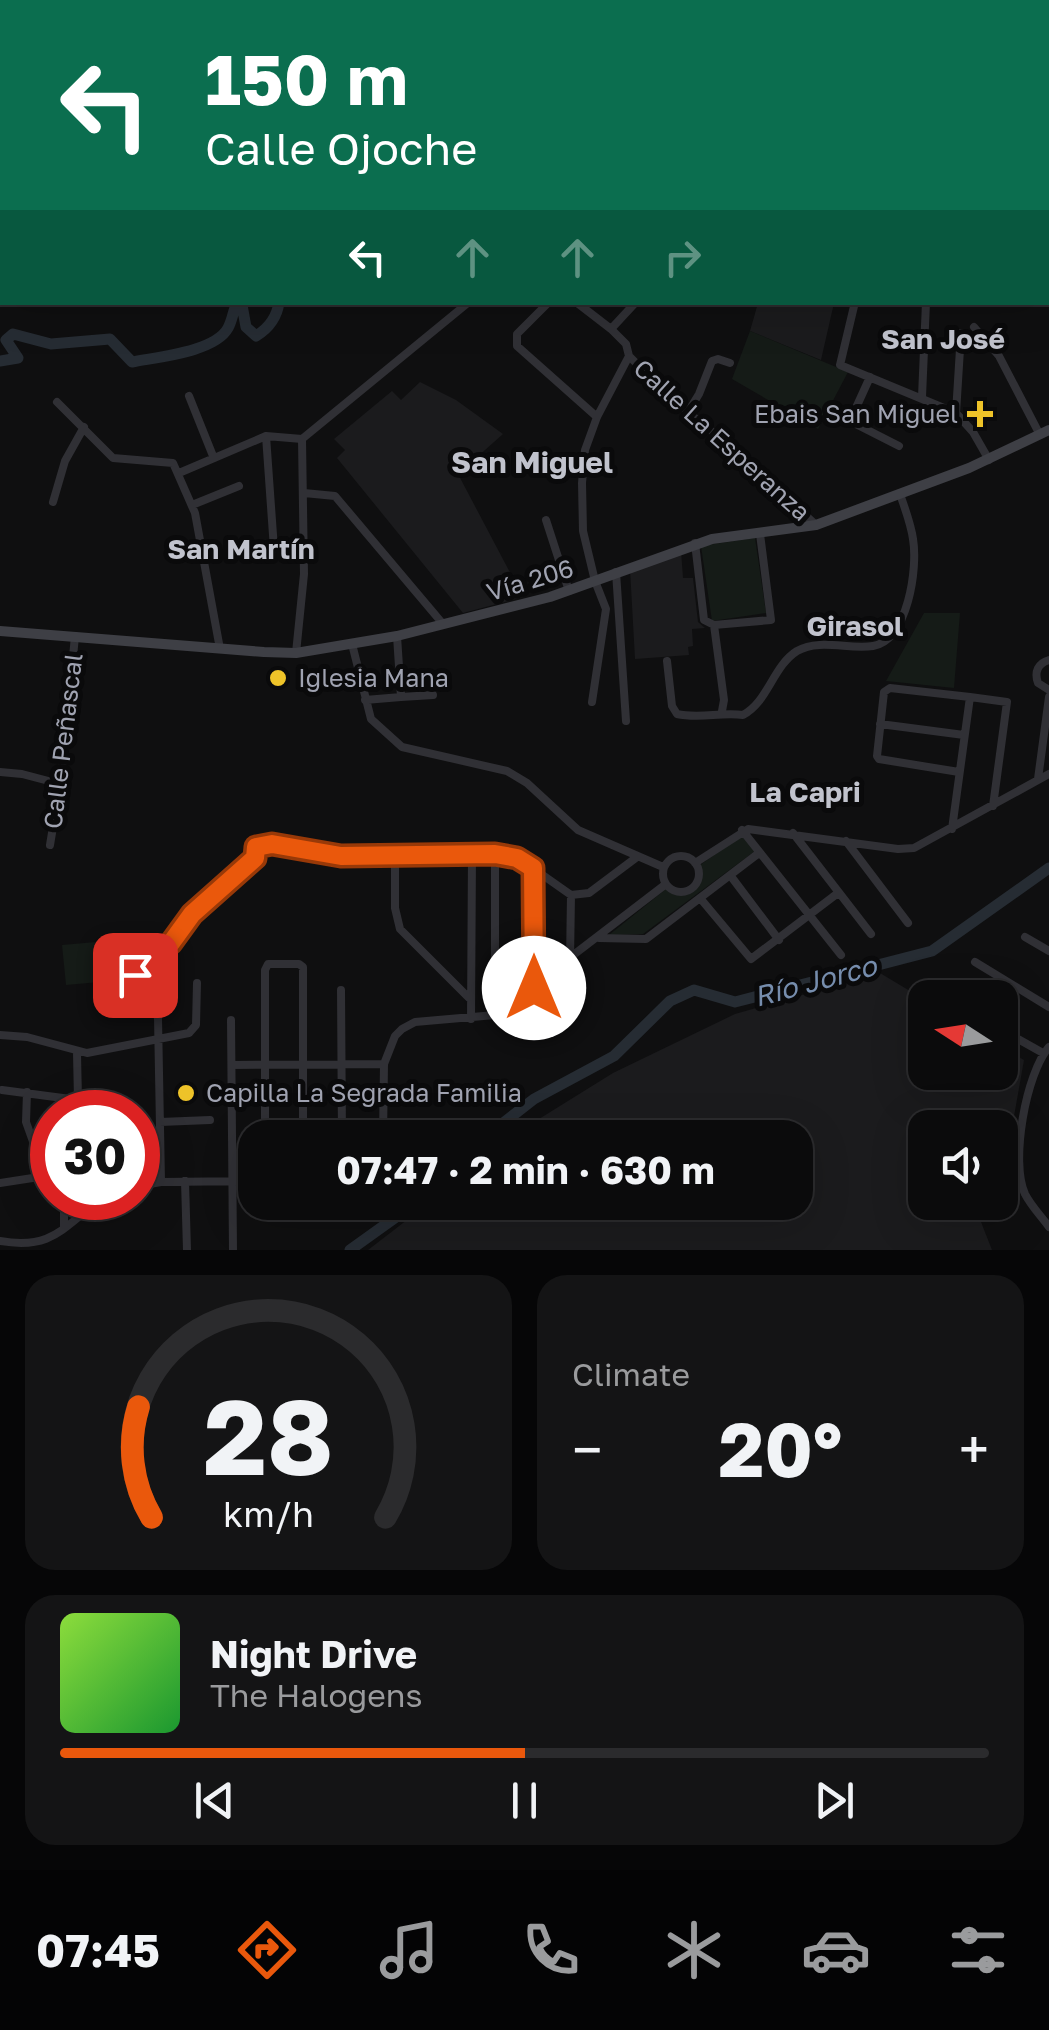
<!DOCTYPE html>
<meta charset="utf-8">
<style>
body{margin:0;font-family:"Golos Text",sans-serif;background:#141415;color:#f1f3f6;height:100vh;display:flex;flex-direction:column;font-size:38px;white-space:nowrap}
*{box-sizing:border-box;margin:0}
p{font-size:32px;color:#9a9b9d}
.icon{flex:none;width:55px;height:55px;fill:none;stroke:currentColor;stroke-width:2;stroke-linecap:round;stroke-linejoin:round}
.map{position:relative;height:1250px;overflow:hidden}
.details{display:flex;flex-direction:column;gap:25px;padding:25px;background:#060607;flex:1}
.details>*{flex:none}
.guide{position:absolute;left:0px;top:0px;width:1050px;height:305px;box-shadow:0 10px 40px #0002,0 0 0 2px #2b2b2d;background:#0b6e4f;color:#fff;overflow:hidden}
.needle{width:65px;rotate:282deg}
.fabs{position:absolute;left:908px;top:980px;display:grid;gap:20px}
.fabs a{display:grid;place-items:center;width:110px;height:110px;border-radius:20px;background:#0b0b0c;box-shadow:0 10px 40px #0002,0 0 0 2px #2b2b2d;font-size:50px}
.speed{position:absolute;left:30px;top:1090px;display:flex;gap:20px;font-size:50px;font-weight:700;text-align:center}
.speed>*{display:grid;place-content:center;width:130px;height:130px;border-radius:50%;background:#0b0b0c;box-shadow:0 10px 40px #0002,0 0 0 2px #2b2b2d;line-height:1}
.speed .limit{border:15px solid #d22;background:#fff;color:#111}
.pin{position:absolute;display:grid;place-items:center;width:85px;height:85px;color:#fff;margin:-42px;border-radius:20px;box-shadow:0 5px 15px #0006}
.me{position:absolute;width:110px;margin:-55px;rotate:0deg;stroke-linejoin:round;filter:drop-shadow(0 0 8px #0008)}
.turn{display:flex;align-items:center;gap:35px;height:210px;padding:0 40px;font-size:45px}
.turn .icon{width:130px;height:130px;stroke-width:2.5}
.turn b{display:block;font-size:70px;line-height:85px}
.lanes{display:flex;align-items:center;height:95px;padding:0 40px;background:#0003;justify-content:center;gap:50px;direction:ltr}
.lanes .off{opacity:.35}
.big{font-size:75px;font-weight:700;line-height:1.1}
.details .widget{flex:1;display:flex;flex-direction:column;justify-content:center;gap:15px;min-width:0;padding:0 35px;border-radius:30px;background:#141415}
.details .dial{align-items:center;gap:0}
.dial svg{height:260px;overflow:visible;fill:none;stroke:#2b2b2d;stroke-width:7;stroke-linecap:round;text-anchor:middle}
.dial text{fill:#f1f3f6;stroke:none}
.song{display:flex;align-items:center;gap:30px}
.cover{width:120px;height:120px;border-radius:15px;background:linear-gradient(135deg,hsl(90 70% 55%),hsl(130 70% 35%))}
.played{height:10px;border-radius:5px;background:linear-gradient(90deg,#ea580c 50%,#2b2b2d 50%)}
.keys{display:flex;justify-content:space-around;direction:ltr}
.heat{display:flex;justify-content:space-between;align-items:center;font-size:55px;direction:ltr}
.details .tiles{flex:1;display:grid;gap:25px;grid-template-columns:1fr 1fr}
.widget:last-child{grid-column:span 2}
.trip{position:absolute;left:238px;top:1120px;width:575px;height:100px;border-radius:30px;background:#0b0b0c;box-shadow:0 10px 40px #0002,0 0 0 2px #2b2b2d;font-weight:700;line-height:100px;text-align:center}
.tabs{display:flex;height:160px;justify-content:space-around;align-items:center;background:#040405;color:#9a9b9d}
.tabs .icon{width:70px;height:70px}
.tabs .active{color:#ea580c}
.tabs b{font-size:45px;color:#f1f3f6}
.map>svg:first-child{display:block}
.built{fill:#1b1b1d}
.green{fill:#151b17}
.lines{fill:none;stroke-linecap:round;stroke-linejoin:round}
.river{stroke:#262c33;stroke-width:11}
.street{stroke:#303035;stroke-width:8}
.secondary{stroke:#3e3f45;stroke-width:10}
.route-casing{stroke:#983908;stroke-width:25}
.route{stroke:#ea580c;stroke-width:18}
.poi-dot{fill:#eec329;stroke:#0a0a0b;stroke-width:4}
.labels{text-anchor:middle;stroke-width:10;stroke-linejoin:round;paint-order:stroke}
.poi-label{font-size:25px;fill:#a0a3b1;stroke:#0a0a0b;text-anchor:start}
.street-label{font-size:25px;fill:#a0a3b1;stroke:#0a0a0b}
.neighbourhood-label{font-size:28px;font-weight:bold;fill:#c1c3cd;stroke:#0a0a0b}
.water-label{font-size:28px;font-style:italic;fill:#768dad;stroke:#0a0a0b}
.quarter-label{font-size:30px;font-weight:bold;fill:#c1c3cd;stroke:#0a0a0b}
</style>
<div class="map">
<svg width="1049" height="1250" viewBox="0 0 1049 1250">
<rect width="100%" height="100%" fill="#0f0f10"/>
<!-- built -->
<path class="built" d="M758,303H834L821,360L750,331Z
M420,382L456,400L503,434L458,474L523,597L463,613L337,458L345,450L334,439L392,391L401,400Z
M681,551L683,578H693L698,622L705,628L692,629L693,646L688,647L689,655L635,659L630,569Z
M880,973L925,1000V1072H1000V1046L1024,1060L1013,1122V1185L1000,1191V1128H925V1202L976,1203L974,1204L992,1250H368L429,1203L795,1202V1138L510,1137L613,1073L735,1014Z"/>
<!-- green -->
<path class="green" d="M0,0H719L723,2H2V142Z
M750,331L848,372L818,429L732,379Z
M755,538L766,613L712,621L701,546Z
M924,613H960L954,688L886,681Z
M743,835L755,851L643,934L609,935L666,889L673,894H689L700,883V865Z
M118,940L122,980L66,985L62,945Z"/>
<g class="lines">
<!-- river -->
<path class="river" d="M1048,116L1049,115
M0,361L18,358L6,340L13,334L51,344L110,339L132,362C157,357 215,352 228,328C232,321 233,312 236,305H242L246,327L256,336C269,328 277,318 279,302
M484,1138L534,1099L614,1056L670,1001L694,990L735,1002L932,951L1049,868
M350,1250L417,1202"/>
<!-- street -->
<path class="street" d="M785,0L788,2
M838,0L840,2
M894,0L897,2
M941,0L944,2
M815,2L817,0
M970,2L971,0
M1016,2L1017,0
M1048,169H1049
M1048,205H1049
M1048,219L1049,215
M549,302L517,334V346L597,417
M576,302L611,329L626,344L629,356L674,401L731,447L816,525
M855,302L840,365L956,413L973,432L989,460
M974,327L999,356L1040,435
M611,329L636,302
M189,396L213,456
M922,397L926,302
M57,402L113,458L173,463L195,513L220,649
M688,412L699,394L712,361L718,359L730,363
M956,413L961,333
M838,415L899,446
M850,421L870,377
M266,436L274,549
M179,473L266,436L302,439
M304,493L335,496L443,624
M53,502L65,461L84,427
M192,505L239,486
M546,520L569,591
M695,543L704,620L714,625L724,700L722,711
M616,572L626,721
M714,625L771,620L760,534
M352,644L371,719L402,747L507,771L527,783L578,830L663,867
M296,653L304,574L302,439L469,302
M1049,660C1038,663 1034,672 1038,683L1049,690
M667,661L672,706L677,714C699,719 721,712 743,715C768,702 773,666 797,651C820,638 849,650 873,646C908,640 918,568 913,539C911,524 905,509 900,494
M401,697L433,695
M365,700L401,697L397,636
M592,702L606,609L595,581L583,531L582,483L585,450L597,417L629,356
M880,724L964,735
M0,772L22,774L60,784
M959,772L879,759L877,756L884,692L890,688L970,697
M1038,779L1049,697
M952,829L970,697L1007,702L993,806
M742,830L841,955
M793,833L871,934
M846,841L908,923
M50,845L62,772L75,636
M495,854V1015
M663 874a18 18 0 1 1 36 0a18 18 0 1 1-36 0Z
M395,856V908L400,929L469,998
M695,863L748,829L898,849L914,848L1049,774
M533,868V988
M730,875L779,940
M700,898L751,959L838,893
M1025,937L1049,951
M599,938L646,939L759,853
M570,960L571,895
M975,962L1049,1007
M341,990L342,1138
M935,992L944,998
M471,1019L472,854
M231,1020L233,1250
M1000,1029L1043,1053
M0,1035L27,1037L87,1053L189,1033L196,1025L197,983
M1049,1047C1026,1073 1010,1162 1025,1194C1031,1206 1042,1217 1049,1227
M232,1065L384,1064
M2,1090L78,1100
M27,1092L26,1122L45,1175
M73,1112L78,1100L77,1053
M160,1122L210,1120
M265,1138V970L268,964H299L303,967V1138
M383,1138L384,1064L395,1036L402,1029L415,1022L495,1015L666,884
M185,1181L187,1250
M161,1182L158,1018L154,1009L135,993L137,970L171,943L193,913L255,859L256,847L272,845L341,856L507,855L517,857L571,895L589,893L637,857
M0,1183L52,1175
M138,1186L161,1182L255,1181
M64,1198V1228
M0,1241C54,1250 62,1227 103,1198"/>
<!-- secondary -->
<path class="secondary" d="M0,631L264,652L296,653L397,636L550,597L712,539L816,525L969,468L1049,430"/>
</g>
<g class="lines">
<!-- route casing -->
<g class="route-casing">
<path id="route" d="M135,975L140,964L171,943L192,914L255,858L256,847L272,844L341,856L495,854L517,858L533,868L534,988"/>
</g>
<!-- route -->
<use href="#route" class="route"/>
</g>
<!-- markers -->
<g class="poi-dot">
<path d="M975 399h10v10h10v10h-10v10h-10v-10h-10v-10h10z"/>
<circle cx="278" cy="678" r="10"/>
<circle cx="186" cy="1093" r="10"/>
</g>
<g class="labels">
<!-- poi labels -->
<g class="poi-label">
<text x="958" y="423" text-anchor="end">Ebais San Miguel</text>
<text x="298" y="687">Iglesia Mana</text>
<text x="206" y="1102">Capilla La Segrada Familia</text>
</g>
<!-- street labels -->
<g class="street-label">
<text transform="translate(722 440) rotate(42)" y="9">Calle La Esperanza</text>
<text transform="translate(530 580) rotate(-17)" y="9">Vía 206</text>
<text transform="translate(63 741) rotate(-83)" y="9">Calle Peñascal</text>
</g>
<!-- neighbourhood labels -->
<g class="neighbourhood-label">
<text x="943" y="349">San José</text>
<text x="241" y="559">San Martín</text>
<text x="855" y="636">Girasol</text>
<text x="805" y="802">La Capri</text>
</g>
<!-- water labels -->
<g class="water-label">
<text transform="translate(815 981) rotate(-15)" y="10">Río Jorco</text>
</g>
<!-- quarter labels -->
<g class="quarter-label">
<text x="532" y="473">San Miguel</text>
</g>
</g>
</svg>
<div class="fabs">
<a><svg class="needle" viewBox="-14 -14 28 28"><path d="M0-13l5 13h-10z" fill="#e53935"/><path d="M0 13l5-13h-10z" fill="#9a9b9d"/></svg></a>
<a><svg class="icon" aria-label="sound" viewBox="0 0 24 24"><path d="M4 9h4l5-4v14l-5-4H4zM17 9q2 3 0 6"/></svg></a>
</div>
<div class="speed"><div class="limit">30</div></div>
<div class="pin" style="left:135px;top:975px;background:#d93025"><svg class="icon" aria-label="arrive" viewBox="0 0 24 24"><path d="M6 21V4h12l-3 4 3 4H6"/></svg></div>
<svg class="me" style="left:534px;top:988px" viewBox="-20 -20 40 40"><circle r="19" fill="#fff"/><path d="M0-13L10 11 0 6-10 11z" fill="#ea580c"/></svg>
<div class="trip">07:47 · 2 min · 630 m</div>
<div class="guide">
<div class="turn"><svg class="icon" aria-label="left" viewBox="0 0 24 24"><path d="M17 20v-9H6M10 6l-5 5 5 5"/></svg><div><b>150 m</b>Calle Ojoche</div></div>
<div class="lanes"><svg class="icon" aria-label="left" viewBox="0 0 24 24"><path d="M17 20v-9H6M10 6l-5 5 5 5"/></svg><svg class="icon off" aria-label="ahead" viewBox="0 0 24 24"><path d="M12 20V5M6 11l6-6 6 6"/></svg><svg class="icon off" aria-label="ahead" viewBox="0 0 24 24"><path d="M12 20V5M6 11l6-6 6 6"/></svg><svg class="icon off" aria-label="right" viewBox="0 0 24 24"><path d="M7 20v-9h11M14 6l5 5-5 5"/></svg></div>
</div>
</div>
<section class="details">
<div class="tiles">
<div class="widget dial"><svg viewBox="0 0 100 80">
<path d="M14 69A42 42 0 1 1 86 69"/>
<path d="M14 69A42 42 0 0 1 10 35" stroke="#ea580c"/>
<text x="50" y="56" font-size="32" font-weight="700">28</text>
<text x="50" y="72" font-size="11">km/h</text>
</svg></div>
<div class="widget"><p>Climate</p>
<div class="heat"><a>−</a><b class="big">20°</b><a>+</a></div>
</div>
<div class="widget">
<div class="song"><i class="cover"></i><div><b>Night Drive</b><p>The Halogens</p></div></div>
<div class="played"></div>
<div class="keys"><svg class="icon" aria-label="previous" viewBox="0 0 24 24"><path d="M18 5L8 12l10 7zM5 5v14"/></svg><svg class="icon" aria-label="pause" viewBox="0 0 24 24"><path d="M8 5v14M16 5v14"/></svg><svg class="icon" aria-label="next" viewBox="0 0 24 24"><path d="M6 5l10 7-10 7zM19 5v14"/></svg></div>
</div>
</div>
</section>
<nav class="tabs">
<b>07:45</b>
<svg class="icon active" aria-label="directions" viewBox="0 0 24 24"><path d="M12 3l9 9-9 9-9-9zM9 14v-3h6M13 9l2 2-2 2"/></svg>
<svg class="icon" aria-label="music" viewBox="0 0 24 24"><path d="M9 18V5l10-2v13"/><circle cx="6" cy="18" r="3"/><circle cx="16" cy="16" r="3"/></svg>
<svg class="icon" aria-label="phone" viewBox="0 0 24 24"><path d="M5 4h4l2 5-3 2q2 4 5 5l2-3 5 2v4C11 20 4 13 5 4z"/></svg>
<svg class="icon" aria-label="climate" viewBox="0 0 24 24"><path d="M12 3v18M4 7l16 10M4 17L20 7"/></svg>
<svg class="icon" aria-label="car" viewBox="0 0 24 24"><path d="M5 17H2v-5l4-1 3-4h7l3 4 3 1v5h-3M9 17h6M6 11h13"/><circle cx="7" cy="17" r="2"/><circle cx="17" cy="17" r="2"/></svg>
<svg class="icon" aria-label="filters" viewBox="0 0 24 24"><path d="M4 7h16M4 17h16"/><circle cx="9" cy="7" r="2"/><circle cx="15" cy="17" r="2"/></svg>
</nav>
